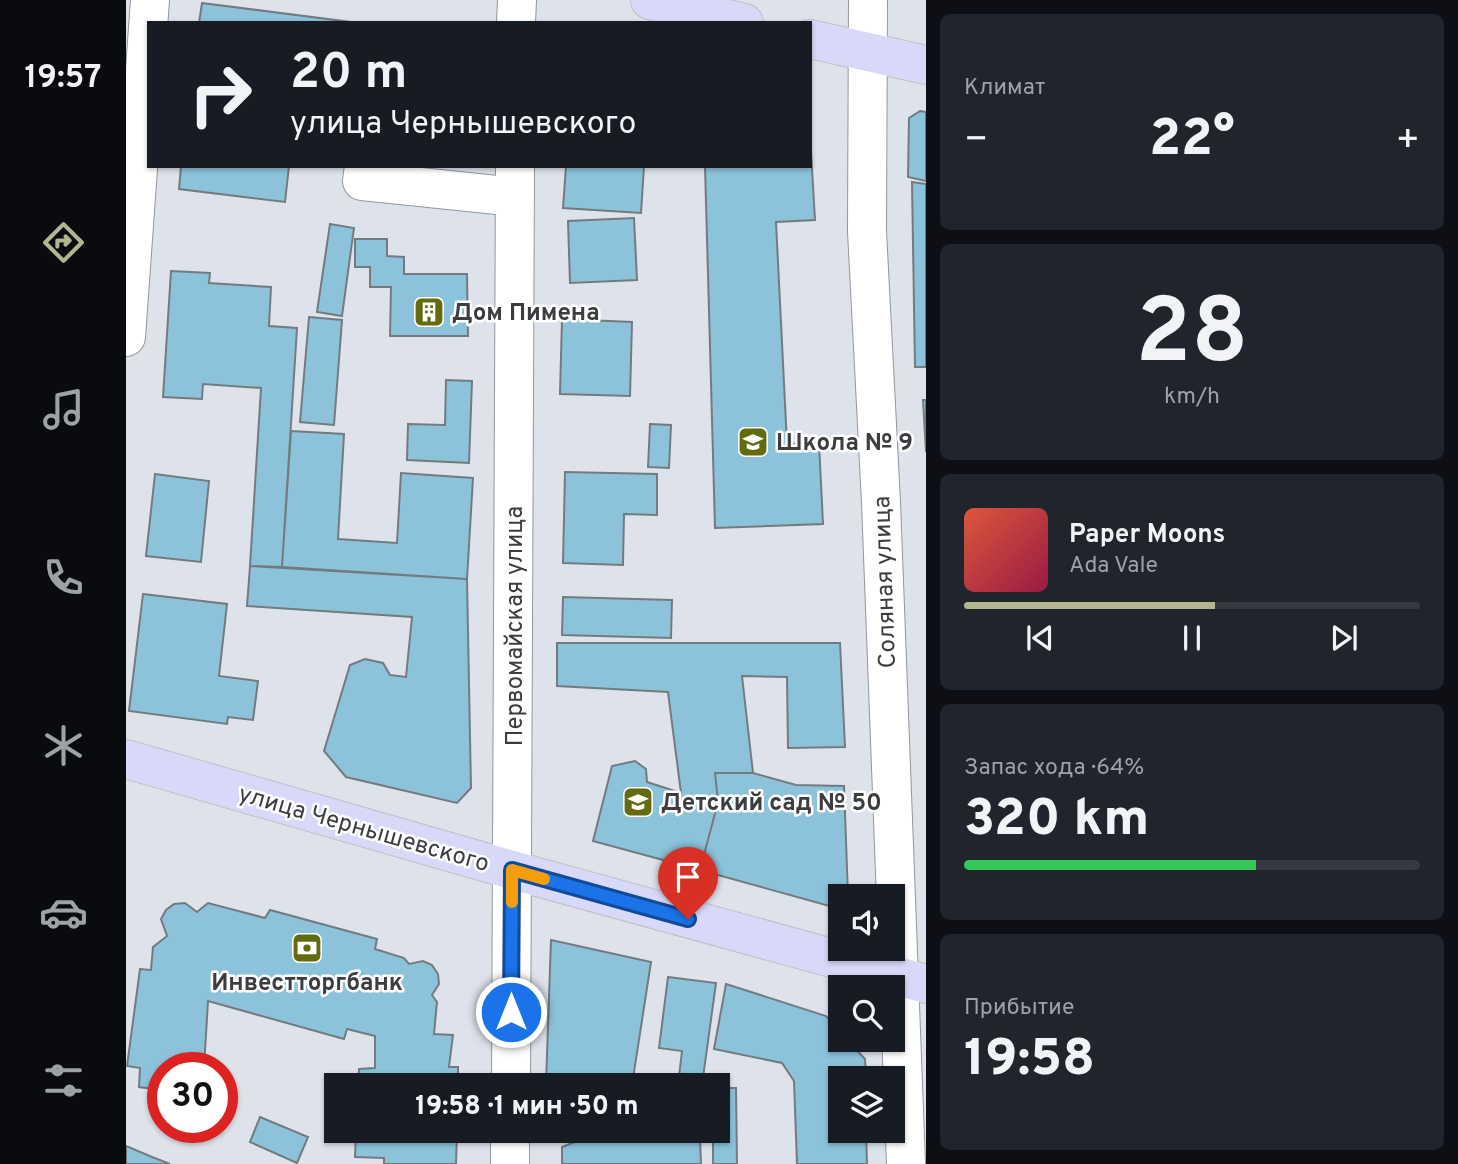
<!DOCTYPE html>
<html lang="ru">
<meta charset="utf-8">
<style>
body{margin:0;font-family:Overpass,sans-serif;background:#20242c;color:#f1f3f6;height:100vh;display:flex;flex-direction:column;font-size:26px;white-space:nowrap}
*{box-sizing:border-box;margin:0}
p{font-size:23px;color:#9ea1a6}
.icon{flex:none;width:38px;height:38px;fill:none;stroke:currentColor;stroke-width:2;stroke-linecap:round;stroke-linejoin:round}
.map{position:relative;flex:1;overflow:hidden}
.panel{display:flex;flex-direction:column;gap:14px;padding:14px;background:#0d0f14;width:532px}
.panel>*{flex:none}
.banner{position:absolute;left:21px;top:21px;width:665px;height:147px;border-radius:0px;box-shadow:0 2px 5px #0004;background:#171b24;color:#f1f3f6;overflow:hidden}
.tools{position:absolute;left:702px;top:884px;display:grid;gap:14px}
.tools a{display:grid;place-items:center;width:77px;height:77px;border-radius:0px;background:#171b24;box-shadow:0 2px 5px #0004;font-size:35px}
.speed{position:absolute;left:21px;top:1052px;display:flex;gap:14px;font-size:35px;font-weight:700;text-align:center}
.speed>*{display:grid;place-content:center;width:91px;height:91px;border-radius:50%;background:#171b24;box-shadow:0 2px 5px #0004;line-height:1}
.speed .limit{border:10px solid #d22;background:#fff;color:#111}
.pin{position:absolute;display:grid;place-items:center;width:60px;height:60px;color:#fff;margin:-72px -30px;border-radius:50% 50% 50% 0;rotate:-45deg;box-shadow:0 0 7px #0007}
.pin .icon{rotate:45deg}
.me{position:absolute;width:77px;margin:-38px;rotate:0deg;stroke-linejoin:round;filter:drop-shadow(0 0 5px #0008)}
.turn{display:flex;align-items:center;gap:24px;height:147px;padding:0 28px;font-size:32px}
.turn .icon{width:91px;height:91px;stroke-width:2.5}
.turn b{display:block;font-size:49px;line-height:60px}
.big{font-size:52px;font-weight:800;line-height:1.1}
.panel .tile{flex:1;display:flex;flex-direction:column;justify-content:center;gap:10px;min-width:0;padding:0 24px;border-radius:10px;background:#20242c}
.panel .dial{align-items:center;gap:0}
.dial b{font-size:91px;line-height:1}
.song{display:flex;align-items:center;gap:21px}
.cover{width:84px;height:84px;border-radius:10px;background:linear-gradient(135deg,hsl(10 70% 55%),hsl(340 70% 35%))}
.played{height:7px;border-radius:4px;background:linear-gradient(90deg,#b2b68e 55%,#363941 55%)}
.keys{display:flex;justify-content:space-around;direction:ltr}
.heat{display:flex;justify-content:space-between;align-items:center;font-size:38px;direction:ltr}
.charge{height:10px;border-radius:5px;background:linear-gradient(90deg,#34c759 64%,#363941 0)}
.trip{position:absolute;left:198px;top:1073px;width:406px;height:70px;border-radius:0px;background:#171b24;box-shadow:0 2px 5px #0004;font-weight:800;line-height:70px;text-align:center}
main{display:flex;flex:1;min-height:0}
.menu{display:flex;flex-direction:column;width:126px;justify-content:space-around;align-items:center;background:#090b0e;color:#9ea1a6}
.menu .icon{width:49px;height:49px}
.menu .active{color:#b2b68e}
.menu b{font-size:32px;color:#f1f3f6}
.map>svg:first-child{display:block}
.building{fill:#8cc3db;stroke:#737b7f;stroke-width:2}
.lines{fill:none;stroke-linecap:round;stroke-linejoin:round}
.minor-casing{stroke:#92979e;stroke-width:40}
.primary-casing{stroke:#c0c1c2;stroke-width:40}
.minor{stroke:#fff;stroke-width:38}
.primary{stroke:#d8d9f8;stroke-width:38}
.route-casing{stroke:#114b97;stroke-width:18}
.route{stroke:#1a73e8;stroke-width:12}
.slow{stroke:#f59e0b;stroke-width:12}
.labels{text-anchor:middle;stroke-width:5;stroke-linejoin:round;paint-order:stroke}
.poi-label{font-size:24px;font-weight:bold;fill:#3b3d40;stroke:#fff;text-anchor:start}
.street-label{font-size:24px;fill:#3b3d40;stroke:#fff}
</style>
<main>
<nav class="menu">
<b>19:57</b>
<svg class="icon active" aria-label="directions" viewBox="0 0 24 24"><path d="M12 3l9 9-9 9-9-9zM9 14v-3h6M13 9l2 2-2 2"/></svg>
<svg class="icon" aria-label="music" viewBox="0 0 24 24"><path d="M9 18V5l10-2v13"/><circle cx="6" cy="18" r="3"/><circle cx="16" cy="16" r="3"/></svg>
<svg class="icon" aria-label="phone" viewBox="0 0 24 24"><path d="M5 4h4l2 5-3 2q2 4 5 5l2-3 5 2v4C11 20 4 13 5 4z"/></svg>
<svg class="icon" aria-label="climate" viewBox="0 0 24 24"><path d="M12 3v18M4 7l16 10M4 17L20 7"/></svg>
<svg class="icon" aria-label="car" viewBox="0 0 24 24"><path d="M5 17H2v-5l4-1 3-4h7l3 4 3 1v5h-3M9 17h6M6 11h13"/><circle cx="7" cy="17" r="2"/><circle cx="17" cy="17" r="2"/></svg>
<svg class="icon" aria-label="filters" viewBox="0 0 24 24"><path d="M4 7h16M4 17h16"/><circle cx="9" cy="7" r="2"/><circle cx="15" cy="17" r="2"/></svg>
</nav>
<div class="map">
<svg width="800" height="1164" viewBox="0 0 800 1164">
<rect width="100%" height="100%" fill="#dee3eb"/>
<!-- building -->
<path class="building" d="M76,3L233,23H73Z
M794,111L800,112V181L782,177L783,118Z
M684,134L689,220L650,222L661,444L693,443L697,524L589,528L579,166H684Z
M55,166H163L159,202L53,189Z
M440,166H518L515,213L437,208Z
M786,182L800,184V367H789Z
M508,218L511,280L444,283L442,221Z
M204,224L228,228L216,316L191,312Z
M229,239H261V256L278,257V274H341L342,336H264L265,287H244V267H229Z
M45,271L84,273L83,283L145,287L143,326L171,328L156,567L124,566L135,388L77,384L76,399L37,397Z
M183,317L216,320L208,425L174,422Z
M436,319L506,322L504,396L434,394Z
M320,380L346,381L343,463L281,460L282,424L319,425Z
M797,400H800V452Z
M524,424L545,425L543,468L522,467Z
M165,431L218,434L212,539L271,543L275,473L347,478L341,579L156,567Z
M439,472L531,474V515L498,514L497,565L437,563Z
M29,474L83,481L75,562L20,556Z
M124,566L341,579L345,788L331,803L220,777L198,751L224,665L239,659L257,663L264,675L280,677L286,617L121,606Z
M17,594L101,604L93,676L132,681L127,720L102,717L101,724L3,711Z
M437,597L546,600L545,638L436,635Z
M431,643H714L719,747L662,748L661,677L616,676L627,773H589L592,802L574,870L467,841L486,766L509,761L520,769L521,782L555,793L542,692L431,686Z
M589,773H627L670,785L718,786L722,896H714V905L707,907L574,870L592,802Z
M59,903L71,912L82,903L139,918L144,910L251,939L249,949L278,958L283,964L297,961L306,965L312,974L313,984L306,995L311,1002L308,1034L327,1035L323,1067H332V1085H232L233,1069L249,1068V1036L221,1029L218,1039L82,1001L78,1068H37V1090L13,1087L14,1068L1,1066L14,969L25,970L27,947L41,936L35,919L40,910L48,904Z
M425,940L525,962L506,1085L420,1083Z
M542,977L590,983L576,1085H552L556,1051L533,1048Z
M600,984L700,1016L714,1032V1040H721L739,1059L740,1078H714V1130H740L741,1164H671L668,1081L656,1063L588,1049Z
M592,1088H610L611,1164H587V1130H592Z
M134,1117L182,1137L171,1163L124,1142Z
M230,1130H331L330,1164H258V1158L229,1157Z
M461,1137L574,1138L575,1164H436V1147Z
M0,1146L26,1157L44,1164H0Z"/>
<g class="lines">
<!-- minor casing -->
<g class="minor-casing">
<path id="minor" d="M742,0L741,231L755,502L780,1164
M390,23L391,0
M238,166L236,181L389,197
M0,337L24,0
M385,1085L389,166
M384,1164V1130"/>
</g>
<!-- primary casing -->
<g class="primary-casing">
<path id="primary" d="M524,0L618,23
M684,39L800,65
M0,759L386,870L800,984"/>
</g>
<!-- minor -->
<use href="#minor" class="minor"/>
<!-- primary -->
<use href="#primary" class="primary"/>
</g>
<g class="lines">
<!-- route casing -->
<g class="route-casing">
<path id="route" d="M385,1012L386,870L562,919"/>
</g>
<!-- route -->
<use href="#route" class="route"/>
<!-- slow -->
<path class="slow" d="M386,902V870L418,879"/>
</g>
<!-- icons -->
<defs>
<g id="building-square" transform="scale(1.575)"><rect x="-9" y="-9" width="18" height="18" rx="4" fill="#646b0e" stroke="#fff"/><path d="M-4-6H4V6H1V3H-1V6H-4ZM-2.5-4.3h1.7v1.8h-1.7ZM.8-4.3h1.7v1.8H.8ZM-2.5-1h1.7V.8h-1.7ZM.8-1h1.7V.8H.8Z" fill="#fff"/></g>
<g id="school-square" transform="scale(1.575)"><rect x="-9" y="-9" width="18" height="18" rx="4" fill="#646b0e" stroke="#fff"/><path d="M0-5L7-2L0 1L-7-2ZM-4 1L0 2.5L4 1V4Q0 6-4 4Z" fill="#fff"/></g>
<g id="bank-square" transform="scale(1.575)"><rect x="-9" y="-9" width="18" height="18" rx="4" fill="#646b0e" stroke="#fff"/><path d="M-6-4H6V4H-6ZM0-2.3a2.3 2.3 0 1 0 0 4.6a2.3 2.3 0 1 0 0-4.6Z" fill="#fff"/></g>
</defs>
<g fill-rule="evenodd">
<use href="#building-square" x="303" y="312"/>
<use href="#school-square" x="627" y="442"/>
<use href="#school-square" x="512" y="802"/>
<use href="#bank-square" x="181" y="948"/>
</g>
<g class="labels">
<!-- poi labels -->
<g class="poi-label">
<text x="326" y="320">Дом Пимена</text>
<text x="650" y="450">Школа № 9</text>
<text x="535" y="810">Детский сад № 50</text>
<text x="181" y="990" text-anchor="middle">Инвестторгбанк</text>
</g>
<!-- street labels -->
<g class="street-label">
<text transform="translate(758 582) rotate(-92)" y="8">Соляная улица</text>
<text transform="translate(388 626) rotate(-90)" y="8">Первомайская улица</text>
<text transform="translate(238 828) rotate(16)" y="8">улица Чернышевского</text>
</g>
</g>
</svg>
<div class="tools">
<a><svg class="icon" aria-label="sound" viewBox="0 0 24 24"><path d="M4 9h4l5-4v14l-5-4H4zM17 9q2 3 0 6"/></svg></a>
<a><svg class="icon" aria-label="search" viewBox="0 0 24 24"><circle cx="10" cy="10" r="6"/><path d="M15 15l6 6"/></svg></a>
<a><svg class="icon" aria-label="layers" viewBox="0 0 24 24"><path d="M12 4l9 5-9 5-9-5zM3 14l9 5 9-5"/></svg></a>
</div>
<div class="speed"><div class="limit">30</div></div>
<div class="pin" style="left:562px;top:919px;background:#d93025"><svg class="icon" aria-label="arrive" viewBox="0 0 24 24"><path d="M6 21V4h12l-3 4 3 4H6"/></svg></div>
<svg class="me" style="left:385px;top:1012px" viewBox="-20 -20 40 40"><circle r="17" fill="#1a73e8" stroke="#fff" stroke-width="3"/><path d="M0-11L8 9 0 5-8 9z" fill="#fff"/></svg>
<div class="trip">19:58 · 1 мин · 50 m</div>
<div class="banner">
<div class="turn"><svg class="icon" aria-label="right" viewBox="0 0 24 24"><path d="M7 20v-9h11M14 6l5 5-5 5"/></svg><div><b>20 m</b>улица Чернышевского</div></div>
</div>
</div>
<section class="panel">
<div class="tile"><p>Климат</p>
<div class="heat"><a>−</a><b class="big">22°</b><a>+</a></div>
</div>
<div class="tile dial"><b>28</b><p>km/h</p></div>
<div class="tile">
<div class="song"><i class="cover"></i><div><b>Paper Moons</b><p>Ada Vale</p></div></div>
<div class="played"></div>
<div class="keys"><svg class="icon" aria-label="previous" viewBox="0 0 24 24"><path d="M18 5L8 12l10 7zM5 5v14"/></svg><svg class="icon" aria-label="pause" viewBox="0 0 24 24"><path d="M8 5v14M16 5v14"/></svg><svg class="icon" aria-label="next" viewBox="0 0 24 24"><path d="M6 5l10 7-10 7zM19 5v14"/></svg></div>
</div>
<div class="tile"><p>Запас хода · 64%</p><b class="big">320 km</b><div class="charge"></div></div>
<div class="tile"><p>Прибытие</p><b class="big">19:58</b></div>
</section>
</main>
